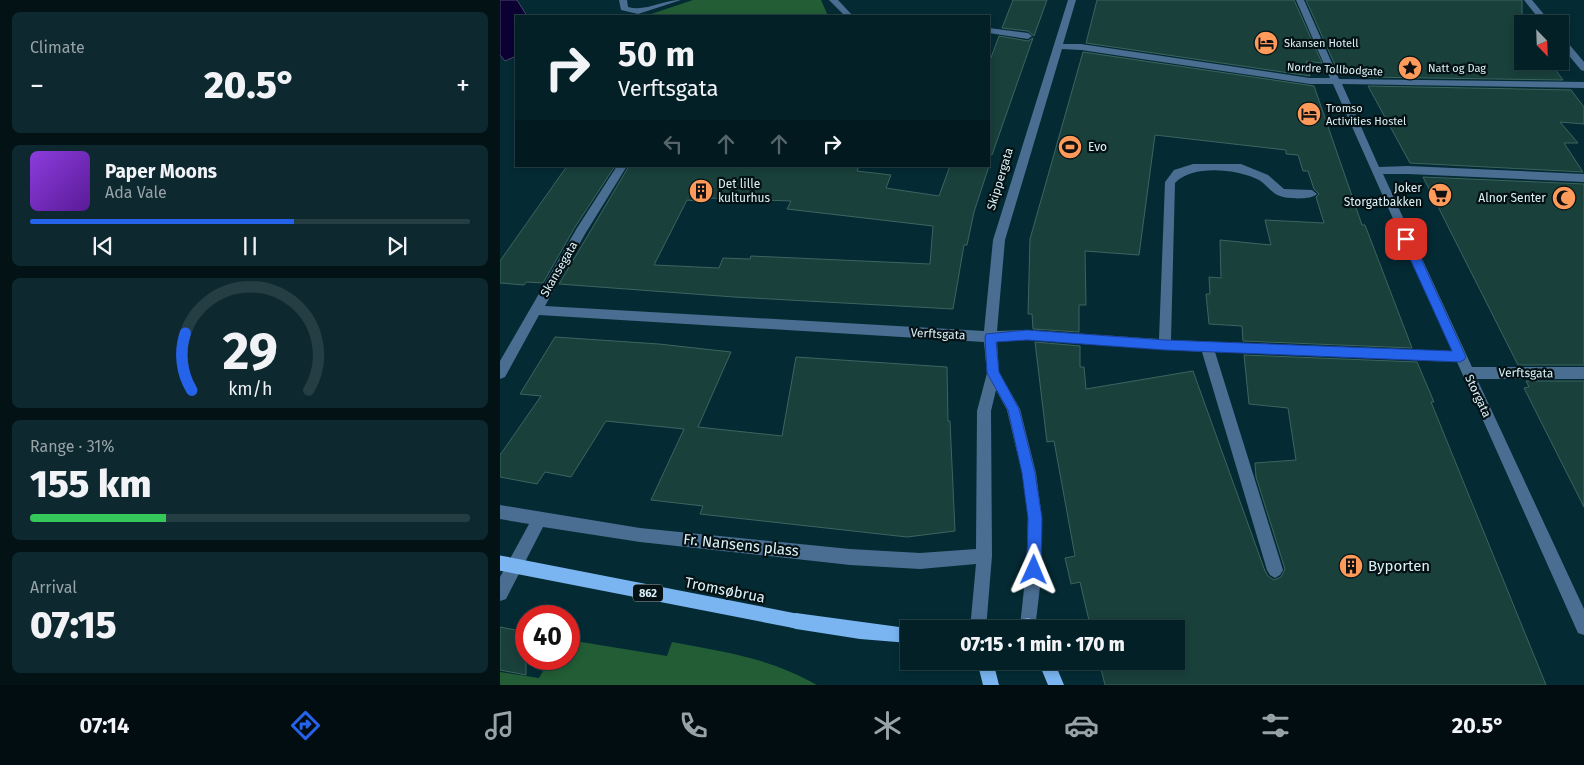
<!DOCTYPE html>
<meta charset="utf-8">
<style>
body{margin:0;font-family:"Fira Sans",sans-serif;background:#0d282f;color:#f1f3f6;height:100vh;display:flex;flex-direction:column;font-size:19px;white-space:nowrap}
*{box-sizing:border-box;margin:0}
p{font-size:16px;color:#97a3a7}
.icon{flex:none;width:28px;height:28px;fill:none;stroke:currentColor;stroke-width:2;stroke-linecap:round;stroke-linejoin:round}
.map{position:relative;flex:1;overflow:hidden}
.side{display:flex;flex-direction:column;gap:12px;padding:12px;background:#021215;width:500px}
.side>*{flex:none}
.banner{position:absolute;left:15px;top:15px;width:475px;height:152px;border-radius:0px;box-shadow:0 2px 8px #0003,0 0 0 1px #243e44;background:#032027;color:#f1f3f6;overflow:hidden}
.needle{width:32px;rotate:157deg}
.buttons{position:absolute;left:1014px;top:15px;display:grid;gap:10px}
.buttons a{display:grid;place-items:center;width:55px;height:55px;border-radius:0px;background:#032027;box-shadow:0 2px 8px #0003,0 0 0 1px #243e44;font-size:25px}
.speed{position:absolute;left:15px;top:605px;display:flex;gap:10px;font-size:25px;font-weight:700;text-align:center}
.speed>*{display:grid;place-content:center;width:65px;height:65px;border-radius:50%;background:#032027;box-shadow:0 2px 8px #0003,0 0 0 1px #243e44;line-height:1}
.speed .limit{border:8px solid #d22;background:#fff;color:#111}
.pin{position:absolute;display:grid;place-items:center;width:42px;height:42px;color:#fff;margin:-21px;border-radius:10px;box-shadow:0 2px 8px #0006}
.me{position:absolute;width:55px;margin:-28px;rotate:1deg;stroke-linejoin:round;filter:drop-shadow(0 0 4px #0008)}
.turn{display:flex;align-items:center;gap:18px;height:105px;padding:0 20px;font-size:22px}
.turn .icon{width:65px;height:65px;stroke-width:2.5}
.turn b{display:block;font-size:35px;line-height:42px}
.lanes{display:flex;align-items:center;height:48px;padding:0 20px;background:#0003;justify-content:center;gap:25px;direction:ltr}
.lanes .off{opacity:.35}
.big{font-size:38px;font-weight:800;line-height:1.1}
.side .card{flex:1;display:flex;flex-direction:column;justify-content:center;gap:8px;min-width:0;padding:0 18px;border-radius:8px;background:#0d282f}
.side .dial{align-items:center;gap:0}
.dial svg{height:130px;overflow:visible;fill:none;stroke:#243e44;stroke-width:7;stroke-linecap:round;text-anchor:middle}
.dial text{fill:#f1f3f6;stroke:none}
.song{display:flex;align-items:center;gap:15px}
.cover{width:60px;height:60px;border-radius:8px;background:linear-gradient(135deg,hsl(270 70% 55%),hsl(270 70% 35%))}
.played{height:5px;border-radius:2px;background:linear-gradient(90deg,#2563eb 60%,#243e44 60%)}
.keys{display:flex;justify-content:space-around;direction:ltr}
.heat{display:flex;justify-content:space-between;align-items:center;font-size:28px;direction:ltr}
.charge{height:8px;border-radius:4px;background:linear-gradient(90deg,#34c759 31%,#243e44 0)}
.trip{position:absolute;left:400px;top:620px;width:285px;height:50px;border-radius:0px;background:#032027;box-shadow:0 2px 8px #0003,0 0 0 1px #243e44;font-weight:800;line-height:50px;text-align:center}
.tabs{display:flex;height:80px;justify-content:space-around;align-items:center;background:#010d10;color:#97a3a7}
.tabs .icon{width:35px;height:35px}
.tabs .selected{color:#2563eb}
.tabs b{font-size:22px;color:#f1f3f6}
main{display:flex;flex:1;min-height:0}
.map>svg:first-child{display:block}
.green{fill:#225d35}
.water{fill:#0c0033;stroke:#4a486e}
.building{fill:#19403b;stroke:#3d645e;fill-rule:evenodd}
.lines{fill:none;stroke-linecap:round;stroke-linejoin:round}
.minor{fill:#4a6e92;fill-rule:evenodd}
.major{fill:#7ab5f1;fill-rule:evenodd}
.major-bridge{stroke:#7ab5f1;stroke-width:15}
.route{fill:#2563eb;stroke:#184099}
.labels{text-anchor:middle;stroke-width:4.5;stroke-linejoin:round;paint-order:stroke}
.far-poi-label{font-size:11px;fill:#dcf0f6;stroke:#041215;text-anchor:start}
.far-street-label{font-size:11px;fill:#dcf0f6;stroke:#041215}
.shield{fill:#041215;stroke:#9badb2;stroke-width:1}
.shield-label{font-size:11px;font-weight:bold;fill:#dcf0f6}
.poi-label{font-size:12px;fill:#dcf0f6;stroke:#041215;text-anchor:start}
.street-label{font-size:12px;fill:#dcf0f6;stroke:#041215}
.near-street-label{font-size:15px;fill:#dcf0f6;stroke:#041215}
.near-poi-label{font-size:15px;fill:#dcf0f6;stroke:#041215;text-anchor:start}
</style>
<main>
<section class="side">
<div class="card"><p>Climate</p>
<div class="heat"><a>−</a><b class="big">20.5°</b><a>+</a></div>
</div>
<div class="card">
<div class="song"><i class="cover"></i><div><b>Paper Moons</b><p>Ada Vale</p></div></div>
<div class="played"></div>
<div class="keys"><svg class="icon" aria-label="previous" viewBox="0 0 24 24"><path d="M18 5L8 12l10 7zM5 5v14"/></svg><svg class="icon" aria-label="pause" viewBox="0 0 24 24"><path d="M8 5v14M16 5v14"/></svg><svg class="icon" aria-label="next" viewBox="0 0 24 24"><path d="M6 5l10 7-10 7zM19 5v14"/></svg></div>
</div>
<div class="card dial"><svg viewBox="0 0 100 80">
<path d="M14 69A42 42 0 1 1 86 69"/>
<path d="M14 69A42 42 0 0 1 10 34" stroke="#2563eb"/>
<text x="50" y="56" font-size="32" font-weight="700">29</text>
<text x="50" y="72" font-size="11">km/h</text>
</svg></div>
<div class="card"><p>Range · 31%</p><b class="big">155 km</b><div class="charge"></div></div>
<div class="card"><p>Arrival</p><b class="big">07:15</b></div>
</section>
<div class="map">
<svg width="1084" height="685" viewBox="0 0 1084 685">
<rect width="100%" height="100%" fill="#042b34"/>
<!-- green -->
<path class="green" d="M193,0H321L328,16H145Z
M69,640L167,656L172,642C225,652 270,658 317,685H0V672L39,678L50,659H69Z"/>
<!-- water -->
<path class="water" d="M0,0H17L27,16H16V56L5,61L0,55Z"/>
<!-- building -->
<path class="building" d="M513,0H547L534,36L528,31L502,28Z
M597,0H794L822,63L806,61L810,76L586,43Z
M806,0H1022V61H1049L1063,80L864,77L860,70L835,65Z
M499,36L528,41L533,38L492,155L489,154V63Z
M583,52L814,86L862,225H865L912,348L743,341L742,326L709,324L706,294H710L709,277L721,278L720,240L771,245L765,220L824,223L816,197L819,194L814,189L808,171H803L798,155L786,154V150L655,135L639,255L585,251L586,305H579V332L533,329L532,314H528L530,239Z
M868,86L1071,90L1084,107V124L1060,122L1078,143H1064L1083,172L910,163Z
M67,166H115L75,227L43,283L26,282L24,285L0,283V261Z
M129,166H359L357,171L391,175L386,188L439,196L450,166H489L474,212L467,245H464L453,309L234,297L59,284ZM207,198L291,201L287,209L433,226L430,264L251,256L250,259L223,258L219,268L154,265L187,200L205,202Z
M923,177L1084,184V365H1018Z
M55,337L159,344L231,352L198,427L282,436L296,357L447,367L448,421H450L455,531L407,537L200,514L203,506L151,500L184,429L106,421L71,477L45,472L37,484L0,477V455L41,396L20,394Z
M535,342L580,346V367H584L586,389L693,371L765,571L768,576L774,580L781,577L785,569L756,477L755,463L796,460L788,408L749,404L744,355L917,362L934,402H931L1046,685H605L599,661H676V629H591L580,582L571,584L565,558L575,556L554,441L547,442Z
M1026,381H1084V507L1024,388L1029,387Z
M0,627L26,632V675L0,670Z"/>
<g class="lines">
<!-- minor -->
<path class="minor" d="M119,0H127L128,7C145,12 163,0 181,0L138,14L121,10Z
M329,0H338L353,16H345Z
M568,0H576L563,44H581L810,78H830L796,0H804L839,79L1084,82V88L842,84L879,167L908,166L1084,174V182L908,174H883L972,367H1084V379H977L1084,609V635L1078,633L957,362L715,352L783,570L780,575L775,578L770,575L767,570L702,352L527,340L497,342L499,372L520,409L536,473L542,518V570L535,629H521L520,626L526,570L528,518L522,473L507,410L496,390L491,411L492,556L486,629H470L476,564L420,569L350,565L140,542L43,527L6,599L0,601V577L29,524L0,519V505L140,528L350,549L420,553L476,549L477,411L487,373L484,342L39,315L5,377L0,379V361L77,228L117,166H127L85,234L45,306L484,331L493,240ZM562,49L581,50L810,84H833L952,351L671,340L675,183C692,164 738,169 759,180C766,184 772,194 780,196C788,199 812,200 817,194L812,190L784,189L768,175L741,164H693L674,170L665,182L659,339L527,330L497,331L505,240Z
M1024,0H1032L1052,24H1043Z
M364,14H385L389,16H363Z
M489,28L528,33L532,36L528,39L489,33Z
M1060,36L1063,37L1084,62V71L1081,70L1060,45Z"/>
<!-- major -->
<path class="major" d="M296,613L414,629H409V643L360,639L296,629L290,627L288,621L290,615Z
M528,618L534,620L537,629H502L504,623Z
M477,661H493L499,685H483Z
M538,661H554L564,685H548Z"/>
<!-- major-bridge -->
<path class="major-bridge" d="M0,563L296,621"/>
</g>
<!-- route -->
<path class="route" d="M906,235L912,239L966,357L964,360L960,362L665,350L527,340L496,342L499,372L519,409L535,473L542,518L541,570L539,575L534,577L529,575L527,570L528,518L522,473L508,410L487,373L485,337L486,334L527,330L665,340L952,351L901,239Z"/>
<!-- icons -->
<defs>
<g id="hotel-disc" transform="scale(1.25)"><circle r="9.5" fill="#ff9b5a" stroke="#041215"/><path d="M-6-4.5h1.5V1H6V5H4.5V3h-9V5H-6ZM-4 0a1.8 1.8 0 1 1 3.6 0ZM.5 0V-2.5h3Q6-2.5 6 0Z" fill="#111"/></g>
<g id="sight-disc" transform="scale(1.25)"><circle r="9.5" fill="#ff9b5a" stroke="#041215"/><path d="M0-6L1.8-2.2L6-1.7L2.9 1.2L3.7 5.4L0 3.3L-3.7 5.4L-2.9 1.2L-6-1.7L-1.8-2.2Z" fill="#111"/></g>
<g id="stadium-disc" transform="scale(1.25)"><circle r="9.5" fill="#ff9b5a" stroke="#041215"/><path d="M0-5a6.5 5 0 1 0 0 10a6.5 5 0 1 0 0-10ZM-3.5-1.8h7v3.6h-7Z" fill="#111"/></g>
<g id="building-disc" transform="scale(1.25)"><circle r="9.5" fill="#ff9b5a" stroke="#041215"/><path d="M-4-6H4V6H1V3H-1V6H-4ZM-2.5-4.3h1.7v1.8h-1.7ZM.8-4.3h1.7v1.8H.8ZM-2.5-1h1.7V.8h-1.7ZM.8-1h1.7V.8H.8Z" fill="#111"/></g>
<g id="supermarket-disc" transform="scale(1.25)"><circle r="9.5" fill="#ff9b5a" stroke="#041215"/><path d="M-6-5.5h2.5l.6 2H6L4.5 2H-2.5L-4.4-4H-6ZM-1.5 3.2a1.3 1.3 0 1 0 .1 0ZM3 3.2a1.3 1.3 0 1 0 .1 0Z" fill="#111"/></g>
<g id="mosque-disc" transform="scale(1.25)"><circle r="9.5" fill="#ff9b5a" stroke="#041215"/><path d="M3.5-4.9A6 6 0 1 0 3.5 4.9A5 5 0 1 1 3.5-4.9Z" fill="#111"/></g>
</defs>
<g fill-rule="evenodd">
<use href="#hotel-disc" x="766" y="43"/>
<use href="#sight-disc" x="910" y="68"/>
<use href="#hotel-disc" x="809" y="114"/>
<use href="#stadium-disc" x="570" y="147"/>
<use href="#building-disc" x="201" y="191"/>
<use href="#supermarket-disc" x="940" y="195"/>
<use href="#mosque-disc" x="1064" y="198"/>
<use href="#building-disc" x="851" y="566"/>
</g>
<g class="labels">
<!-- far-poi labels -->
<g class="far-poi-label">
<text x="784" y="47">Skansen Hotell</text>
<text x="928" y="72">Natt og Dag</text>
<text x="826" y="112">Tromso<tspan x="826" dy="13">Activities Hostel</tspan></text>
</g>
<!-- far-street labels -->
<g class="far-street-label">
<text transform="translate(835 69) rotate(3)" y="4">Nordre Tollbodgate</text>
</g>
<!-- shield labels -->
<rect class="shield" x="133" y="584.5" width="30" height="17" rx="4"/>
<g class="shield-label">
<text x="148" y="597">862</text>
</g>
<!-- poi labels -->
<g class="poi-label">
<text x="588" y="151">Evo</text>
<text x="218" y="188">Det lille<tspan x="218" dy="14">kulturhus</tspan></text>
<text x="922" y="192" text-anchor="end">Joker<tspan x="922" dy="14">Storgatbakken</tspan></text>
<text x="1046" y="202" text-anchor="end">Alnor Senter</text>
</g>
<!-- street labels -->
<g class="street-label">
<text transform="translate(500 179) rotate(-73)" y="4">Skippergata</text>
<text transform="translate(59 269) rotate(-60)" y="4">Skansegata</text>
<text transform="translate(438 334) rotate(3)" y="4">Verftsgata</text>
<text transform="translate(1026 373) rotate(1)" y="4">Verftsgata</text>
<text transform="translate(978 396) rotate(65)" y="4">Storgata</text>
</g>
<!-- near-street labels -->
<g class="near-street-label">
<text transform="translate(241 545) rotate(6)" y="5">Fr. Nansens plass</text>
<text transform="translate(225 590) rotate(11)" y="5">Tromsøbrua</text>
</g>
<!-- near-poi labels -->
<g class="near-poi-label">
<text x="868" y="571">Byporten</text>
</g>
</g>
</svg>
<div class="buttons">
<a><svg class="needle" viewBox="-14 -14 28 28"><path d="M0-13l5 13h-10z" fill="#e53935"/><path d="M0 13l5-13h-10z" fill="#97a3a7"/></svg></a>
</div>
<div class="speed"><div class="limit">40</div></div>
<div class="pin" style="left:906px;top:239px;background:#d93025"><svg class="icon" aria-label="arrive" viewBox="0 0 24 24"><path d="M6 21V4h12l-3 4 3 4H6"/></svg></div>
<svg class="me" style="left:534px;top:570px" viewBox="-20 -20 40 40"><path d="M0-17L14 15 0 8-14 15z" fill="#2563eb" stroke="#fff" stroke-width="4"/></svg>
<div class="trip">07:15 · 1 min · 170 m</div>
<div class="banner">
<div class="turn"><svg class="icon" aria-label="right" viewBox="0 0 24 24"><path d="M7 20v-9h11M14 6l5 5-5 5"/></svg><div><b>50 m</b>Verftsgata</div></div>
<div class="lanes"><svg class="icon off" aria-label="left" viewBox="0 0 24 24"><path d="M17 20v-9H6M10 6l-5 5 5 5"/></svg><svg class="icon off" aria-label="ahead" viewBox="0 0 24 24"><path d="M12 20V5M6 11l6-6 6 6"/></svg><svg class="icon off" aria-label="ahead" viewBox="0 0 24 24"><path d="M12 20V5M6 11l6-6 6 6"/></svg><svg class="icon" aria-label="right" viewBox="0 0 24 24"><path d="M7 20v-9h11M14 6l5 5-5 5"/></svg></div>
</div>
</div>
</main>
<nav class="tabs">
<b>07:14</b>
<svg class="icon selected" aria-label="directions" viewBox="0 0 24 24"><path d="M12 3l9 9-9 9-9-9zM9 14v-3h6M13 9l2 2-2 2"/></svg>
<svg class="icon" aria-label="music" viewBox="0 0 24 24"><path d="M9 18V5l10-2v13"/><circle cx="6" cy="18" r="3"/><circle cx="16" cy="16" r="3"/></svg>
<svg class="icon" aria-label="phone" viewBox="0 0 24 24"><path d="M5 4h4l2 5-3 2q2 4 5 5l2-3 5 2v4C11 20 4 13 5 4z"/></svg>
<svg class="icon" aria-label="climate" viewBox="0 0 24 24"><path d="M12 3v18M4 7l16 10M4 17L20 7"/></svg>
<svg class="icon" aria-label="car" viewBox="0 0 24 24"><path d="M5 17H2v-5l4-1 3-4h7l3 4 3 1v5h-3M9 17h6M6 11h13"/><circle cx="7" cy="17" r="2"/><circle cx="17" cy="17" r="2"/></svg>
<svg class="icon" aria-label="filters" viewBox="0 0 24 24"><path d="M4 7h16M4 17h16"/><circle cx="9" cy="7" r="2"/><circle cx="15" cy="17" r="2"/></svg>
<b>20.5°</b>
</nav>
